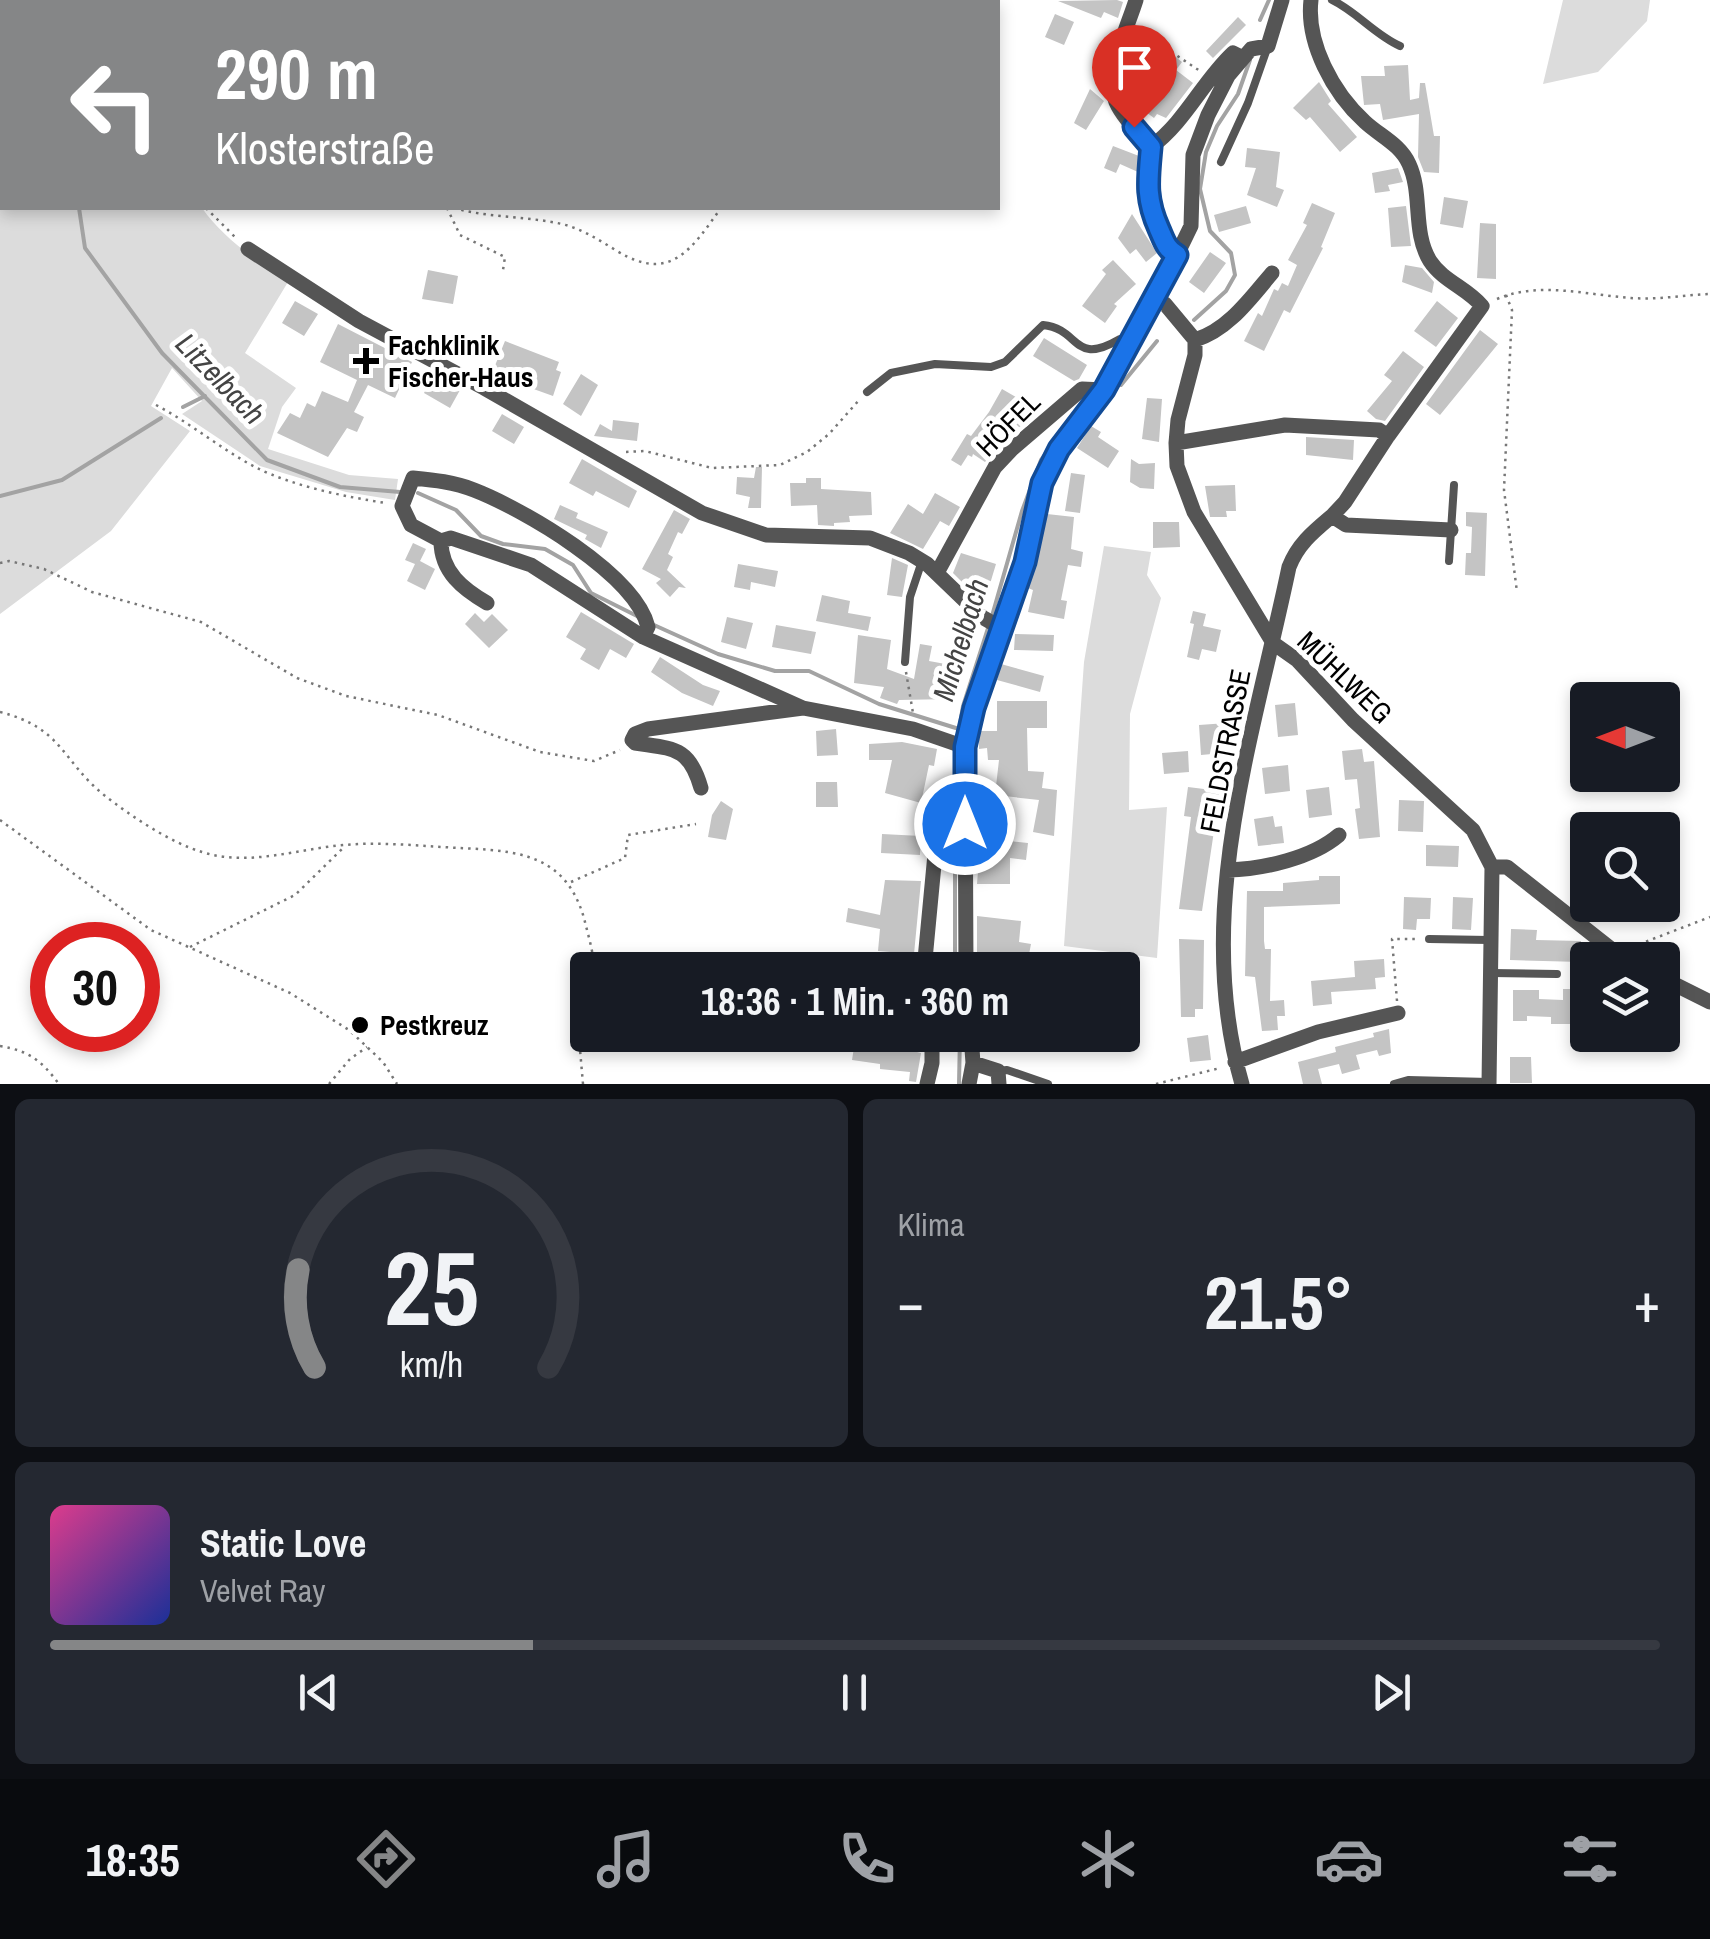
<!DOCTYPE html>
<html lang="de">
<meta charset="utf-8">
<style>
body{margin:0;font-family:"Archivo Narrow",sans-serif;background:#242831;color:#f1f3f6;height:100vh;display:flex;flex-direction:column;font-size:38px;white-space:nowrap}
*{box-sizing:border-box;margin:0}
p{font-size:32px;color:#9ea1a6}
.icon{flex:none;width:55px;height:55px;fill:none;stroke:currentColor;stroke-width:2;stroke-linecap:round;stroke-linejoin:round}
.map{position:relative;height:1084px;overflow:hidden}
.panel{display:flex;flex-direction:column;gap:15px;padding:15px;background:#0d0f14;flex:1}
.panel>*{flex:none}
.banner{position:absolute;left:0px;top:0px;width:1000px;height:210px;box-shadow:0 5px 15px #0003;background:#858687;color:#fff;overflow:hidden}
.needle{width:65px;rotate:270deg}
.buttons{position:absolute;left:1570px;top:682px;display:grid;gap:20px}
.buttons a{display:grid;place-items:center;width:110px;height:110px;border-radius:10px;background:#171b24;box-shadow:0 5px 15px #0003;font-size:50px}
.speed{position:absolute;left:30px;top:922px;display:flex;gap:20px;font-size:50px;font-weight:700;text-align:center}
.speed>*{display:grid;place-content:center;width:130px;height:130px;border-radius:50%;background:#171b24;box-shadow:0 5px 15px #0003;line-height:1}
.speed .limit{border:15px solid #d22;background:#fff;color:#111}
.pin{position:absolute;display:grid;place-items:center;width:85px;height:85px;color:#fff;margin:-102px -42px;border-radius:50% 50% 50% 0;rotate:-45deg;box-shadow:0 0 10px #0007}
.pin .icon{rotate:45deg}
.me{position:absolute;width:110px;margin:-55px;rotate:0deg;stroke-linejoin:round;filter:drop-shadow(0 0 8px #0008)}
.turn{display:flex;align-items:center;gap:35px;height:210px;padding:0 50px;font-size:45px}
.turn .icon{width:130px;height:130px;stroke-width:2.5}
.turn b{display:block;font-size:70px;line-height:85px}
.big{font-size:75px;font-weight:700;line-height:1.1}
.panel .widget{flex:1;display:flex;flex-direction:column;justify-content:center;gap:15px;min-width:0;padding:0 35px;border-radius:15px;background:#242831}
.panel .dial{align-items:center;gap:0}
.dial svg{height:260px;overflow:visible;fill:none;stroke:#363941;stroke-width:7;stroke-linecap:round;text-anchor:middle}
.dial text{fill:#f1f3f6;stroke:none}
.song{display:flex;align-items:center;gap:30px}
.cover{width:120px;height:120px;border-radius:15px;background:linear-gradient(135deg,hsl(330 70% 55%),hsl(230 70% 35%))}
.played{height:10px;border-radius:5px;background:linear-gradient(90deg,#858687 30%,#363941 30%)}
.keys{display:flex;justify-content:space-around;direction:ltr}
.heat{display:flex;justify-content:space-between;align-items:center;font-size:55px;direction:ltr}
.panel .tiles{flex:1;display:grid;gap:15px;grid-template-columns:1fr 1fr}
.widget:last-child{grid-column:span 2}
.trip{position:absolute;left:570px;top:952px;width:570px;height:100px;border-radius:10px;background:#171b24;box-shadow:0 5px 15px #0003;font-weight:700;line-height:100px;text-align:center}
.tab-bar{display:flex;height:160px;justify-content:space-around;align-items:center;background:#090b0e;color:#9ea1a6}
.tab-bar .icon{width:70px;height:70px}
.tab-bar .selected{color:#858687}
.tab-bar b{font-size:45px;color:#f1f3f6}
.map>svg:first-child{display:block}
.green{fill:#dcdcdc}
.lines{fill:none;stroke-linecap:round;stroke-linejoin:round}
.stream{stroke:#a3a3a3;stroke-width:4}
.building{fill:#c4c4c4}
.path{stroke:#777;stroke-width:2.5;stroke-dasharray:2.5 5;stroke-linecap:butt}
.lane{stroke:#555;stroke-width:8}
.street{stroke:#555;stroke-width:15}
.route-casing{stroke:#114b97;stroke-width:25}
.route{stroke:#1a73e8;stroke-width:18}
.poi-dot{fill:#000;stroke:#fff;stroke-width:4}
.labels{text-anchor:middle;stroke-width:10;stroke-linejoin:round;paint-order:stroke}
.poi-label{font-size:28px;font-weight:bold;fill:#000;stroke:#fff;text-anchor:start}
.street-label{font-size:28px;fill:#000;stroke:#fff}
.water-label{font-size:30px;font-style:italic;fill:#444;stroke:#fff}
</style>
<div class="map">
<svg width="1710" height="1084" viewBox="0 0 1710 1084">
<rect width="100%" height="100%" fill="#fff"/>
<!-- green -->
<path class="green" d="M0,0L31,2H2V208H202C224,239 256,260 288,282L245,353L296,388L282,407L268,449L349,475L398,479L395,500L346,492L260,466L182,414L202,401L172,368L151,406L190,431L111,531L0,614Z
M43,0H628L631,2H45Z
M1563,0H1650L1647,21L1598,72L1543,84Z
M1104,546L1151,552L1147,575L1161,598L1130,714L1129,810L1167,807L1157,958L1064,946L1084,662Z"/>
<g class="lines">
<!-- stream -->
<path class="stream" d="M1260,20L1269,0
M0,126L2,128
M79,208L85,248L162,353L267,460L340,487L400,492
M1194,320L1226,291L1235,275L1231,253L1210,231L1200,189L1206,152L1217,126L1238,94L1250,60
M1121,385L1157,341
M183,407L205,396
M418,493L456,510L481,536L503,544L545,549L573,565L591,593L637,616
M0,496L62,480L161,418
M992,616L1022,511L1041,460L1084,402
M654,625L718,654L775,671H809L879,704L959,729
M957,741L963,706L989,625
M955,820V750
M955,830V970
M959,1084L960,1035"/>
</g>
<!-- building -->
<path class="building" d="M1117,0L1123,2L1118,18L1104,12L1101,18L1058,1Z
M1055,14L1074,22L1064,45L1045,37Z
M1238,17L1246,25L1213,58L1206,51Z
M1171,53L1182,62L1176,70L1193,83L1166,118L1157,114L1154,118L1127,98L1125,89L1138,64L1157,74Z
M1408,65L1410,100L1419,98L1420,83H1425L1434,136H1440L1439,173L1424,172L1418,157L1419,114L1383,120L1380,104L1364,105L1361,76H1385L1384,66Z
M1319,82L1331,101L1328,104L1357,137L1340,152L1310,117L1306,120L1293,108Z
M1090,89L1104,101L1086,130L1074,123Z
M1113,146L1139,156L1138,172L1120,164L1116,173L1104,168Z
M1247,148L1280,152L1276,187L1284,190L1277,207L1247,195L1256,168L1245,167Z
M1398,168L1403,182L1388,185L1390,191L1375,193L1372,173Z
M1444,197L1468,201L1463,228L1440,224Z
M1312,203L1335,213L1321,247L1323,248L1290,313L1284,310L1264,351L1244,341L1258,313L1262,316L1274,289L1278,291L1282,283L1288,286L1297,265L1288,260L1307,225L1303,223Z
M1246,206L1251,223L1219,232L1214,215Z
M1406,206L1411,246L1391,247L1388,208Z
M1132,214L1157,253L1146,262L1136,249L1130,254L1118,238Z
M1480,223L1496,224V279L1477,278Z
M1210,252L1226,263L1204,293L1189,282Z
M1113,260L1136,284L1114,304L1117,306L1105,323L1082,306L1106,274L1102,270Z
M1405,265L1422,268L1434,282L1432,293L1402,282Z
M428,270L458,276L453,304L422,299Z
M295,301L318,314L304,336L282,323Z
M1437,301L1458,318L1436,347L1414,331Z
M338,324L412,362L395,398L368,385L354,412L364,417L357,432L347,428L328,457L277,433L290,413L300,418L307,403L315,407L322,391L348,402L357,380L320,362Z
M1480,330L1498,344L1440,415L1426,404Z
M1044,338L1087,365L1079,379L1074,381L1033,356Z
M505,341L559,362L556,370L561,372L553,396L528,387L531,381L494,368Z
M1403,351L1424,367L1385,421L1376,419L1367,411L1392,381L1384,375Z
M581,374L598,385L581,416L563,404Z
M433,375L460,390L450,408L424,393Z
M1002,389L1037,409L1032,417L1003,440L985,462L973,454L972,457L968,455L961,466L951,460L967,434L971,436L989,412Z
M1147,398L1162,399L1159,442L1142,439Z
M502,414L524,427L514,444L492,431Z
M613,420L639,423L637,441L594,436L600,424L612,431Z
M1091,426L1101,432L1098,437L1119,451L1108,468L1077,448Z
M1306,437L1354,440L1353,460L1306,455Z
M582,459L637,491L629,508L596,491L593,496L569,483Z
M1131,459L1139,464L1155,463L1154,489L1140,488L1130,482Z
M756,467H762L761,508H748L750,497L736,494L737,477L754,478Z
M1071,473L1085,475L1080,513L1065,511Z
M806,478H821V489L871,492L872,515L849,516L850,522L834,523V526L818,525L817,505L791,506L790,483H806Z
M1235,485L1236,511H1226L1227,517H1210L1205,486Z
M935,493L960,507L949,526L940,521L923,549L890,533L908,504L923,514Z
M560,505L578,513L576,518L608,532L601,548L585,539L587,535L554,519Z
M674,510L690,519L682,534L678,532L668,554L673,557L667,570L686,588L679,587L670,597L656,583L661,579L642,569Z
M1466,512L1487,513L1485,576L1465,575L1466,553H1471L1472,527L1466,526Z
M1047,514L1074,517L1071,549L1083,552L1081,567L1068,565L1061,600L1067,601L1064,619L1028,612L1033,590L1028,588Z
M1153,522H1179L1180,547L1153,548Z
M413,543L426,549L420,561L435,569L425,590L407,581L415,564L405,560Z
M961,553L996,564L986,597L974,594L953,573Z
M892,558L908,565L902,597L887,595Z
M738,564L778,571L775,587L751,582L750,590L734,587Z
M822,595L850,601L848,613L871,617L868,631L816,621Z
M1193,611L1206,614L1203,626L1221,630L1216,652L1202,649L1199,660L1187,657L1194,624L1190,623Z
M581,612L634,644L626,658L610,649L599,670L580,659L586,649L566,637Z
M475,613L484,622L492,614L508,630L489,648L465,624Z
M727,617L753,623L746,649L721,642Z
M776,625L816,632L811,654L772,647Z
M1015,634L1054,635L1053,651L1014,650Z
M858,635L891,640L887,669L914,679L920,644L932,646L929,661L951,665L948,680H952V699L899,700L897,704L880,698L884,687L854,683Z
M660,657L703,685L720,691L713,706L682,693L651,672Z
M1001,664L1044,676L1040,692L997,680Z
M997,701H1047V728H1027L1028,771L1044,772L1042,788L1057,790L1054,836L1033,832L1039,800L995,795L999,760H988L987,748L979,749V738L980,731H997Z
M1295,703L1298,735L1278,737L1275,705Z
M1227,723L1228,735L1222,736L1223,753L1201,755L1199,725Z
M836,729L838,755L817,756L816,731Z
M902,742L937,749L934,766L929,765L921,803L885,793L892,760H869V744Z
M1362,749L1364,762L1374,761L1380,837L1359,839L1355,809L1360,808L1357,779L1345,780L1342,751Z
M1188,751L1189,772L1164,774L1162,753Z
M1288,765L1290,791L1265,794L1262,768Z
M816,782H837L838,807H816Z
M1188,787L1220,791L1202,911L1179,909L1191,817L1184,816Z
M1329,787L1332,815L1309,818L1306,790Z
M1399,800L1424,801L1423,832L1398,831Z
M721,801L733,809L726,840L708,837L712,815Z
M1273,816L1275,827L1282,826L1284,843L1258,846L1254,819Z
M882,834L921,836L920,855L881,853Z
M981,834L992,835V839L1028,843L1026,860L1010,858V884H977Z
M1426,845L1459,846L1458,867L1426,866Z
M1319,876H1340V904L1264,907V941L1265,949H1271L1270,1001L1284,1000L1285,1016H1277L1278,1030L1262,1031L1255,977L1245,976L1247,891H1283V883L1319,880Z
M885,880L921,881L914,954L878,951L880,929L846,922L848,908L880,915Z
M1404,897L1431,898L1430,919H1417L1416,930L1403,929Z
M1453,897L1473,898L1471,930L1452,929Z
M977,916L1021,921L1019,942L1031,944L1026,970H1006L1008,958L977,953Z
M1511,929L1537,930L1536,940L1581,941V962L1510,960Z
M1179,939L1204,940L1203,1009H1195V1017H1181Z
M1384,959L1385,977L1375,978L1376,989L1331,992L1332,1004L1313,1006L1311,981L1355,977L1354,961Z
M1563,989H1588V1006L1571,1005L1570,1024H1551V1017L1527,1016V1021H1513V990H1539V999L1563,1000Z
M1389,1029L1391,1053L1379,1056L1377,1050L1356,1055L1360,1069L1342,1074L1339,1064L1318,1069L1322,1084H1303L1298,1062L1336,1052L1335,1047L1374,1037L1373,1033Z
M876,1035H889V1045L921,1053L916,1082L909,1081L910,1072L880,1069V1064L852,1060L855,1041L875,1044Z
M1208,1035L1211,1060L1190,1062L1187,1038Z
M1510,1057H1531L1532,1083H1510Z"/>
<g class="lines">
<!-- path -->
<path class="path" d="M36,0L39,2
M100,0L105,2
M804,2L805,0
M1140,31L1200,71
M206,208L236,238
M447,208L460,235L505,257L503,270
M454,208C489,218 526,216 562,224C582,229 599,240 617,251C671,284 692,248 721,208
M1506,295L1512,310L1504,490L1517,592
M1497,299C1539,281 1587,295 1631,298C1657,300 1684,295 1710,294
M156,405C192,424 222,450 257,468C293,486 346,497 386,503
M626,452L645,451L712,468L780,465L807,452L829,434L860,399
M0,563L9,561L44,569L92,592L201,622L297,678L346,696L438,715L540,752L594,761L620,750
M906,672L913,713
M0,712C63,728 61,760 104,795C131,816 169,842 202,852C249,867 296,849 344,845C376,842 410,845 442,847C505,851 563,846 584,918C588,935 594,953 594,970
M0,820L151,930L290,993L349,1030L383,1062L397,1084
M571,882L625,858L628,835L696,824
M190,947L295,895L345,846
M1632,947L1710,917
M1397,1001L1392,939H1417
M0,1046C29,1051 41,1060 59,1084
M329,1084L350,1059L367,1047
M583,1084L579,1038L588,995
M1156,1084L1220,1068"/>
<!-- lane -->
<path class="lane" d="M1332,0C1357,12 1375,35 1400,46
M1221,162L1248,103L1268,46
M867,392L891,373L935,364L991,367L1005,362L1043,325C1081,329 1072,367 1120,339L1131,342
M1449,561L1454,485
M905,662L910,597L922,561
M1429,939L1489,940
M1492,973L1557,974
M998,1071L1007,1070L1048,1084
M1394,1084L1408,1080L1489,1082"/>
<!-- street -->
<path class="street" d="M1136,0C1127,29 1105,73 1116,102C1123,118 1140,134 1151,147C1148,180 1145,197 1158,229C1163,240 1165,249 1177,255
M1311,0C1306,43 1333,93 1365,122C1380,136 1400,144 1409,164C1423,194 1412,232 1430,261C1443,281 1467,288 1482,306L1388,436L1345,502L1332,516L1346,525L1451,530
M1151,147C1186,121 1202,82 1233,53L1243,58
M248,249L359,321L484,388L702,513L766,535L870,538L909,553L927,564L982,617L1001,628
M1155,300L1165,304L1195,340V355L1178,420L1176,443L1177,466L1194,512L1273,643L1297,660L1353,720L1473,830L1492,867L1489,1084
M1195,340C1228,330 1250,299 1272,273
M1176,443L1285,425L1379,430L1388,436
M441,541C441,572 463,589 487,603
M937,573L995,467L1011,450L1082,389L1104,390
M643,637L648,627C635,574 523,509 474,490C454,482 434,480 413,478L402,506L411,525L441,541L451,538L531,565L643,637L803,708
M632,740L635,734L648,729L803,708L913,729L965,747
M632,740L635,743C673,749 689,746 701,788
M1492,867H1507L1625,960
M1228,870C1264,869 1312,858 1339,835
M924,970L937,833L946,824H965
M966,970L965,747L974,708L1025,563L1042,483L1059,449L1104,390L1155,300L1191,226L1193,155L1208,115L1228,76L1251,49L1268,46L1282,0
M1662,978L1710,1002
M1235,1062L1318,1032L1398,1013
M973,1063L998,1071L999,1084
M927,1084L932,1063V1035
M969,1084L973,1063L971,1035
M1242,1084C1192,913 1254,735 1289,567C1298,544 1313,532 1332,516"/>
</g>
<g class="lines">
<!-- route casing -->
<g class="route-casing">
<path id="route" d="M965,824V747L974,708L1025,562L1042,483L1059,449L1104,390L1177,255C1166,249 1164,240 1159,229C1145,198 1148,180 1151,147L1134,127"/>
</g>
<!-- route -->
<use href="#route" class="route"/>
</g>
<!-- markers -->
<g class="poi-dot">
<path d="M361 346h10v10h10v10h-10v10h-10v-10h-10v-10h10z"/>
<circle cx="360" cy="1025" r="10"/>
</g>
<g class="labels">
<!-- poi labels -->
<g class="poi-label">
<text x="388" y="355">Fachklinik<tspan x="388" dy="32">Fischer-Haus</tspan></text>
<text x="380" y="1035">Pestkreuz</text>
</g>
<!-- street labels -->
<g class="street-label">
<text transform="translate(1008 424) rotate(-45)" y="10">HÖFEL</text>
<text transform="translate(1345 677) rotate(44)" y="10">MÜHLWEG</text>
<text transform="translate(1225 751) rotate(-79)" y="10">FELDSTRASSE</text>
</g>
<!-- water labels -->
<g class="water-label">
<text transform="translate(220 379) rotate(46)" y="10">Litzelbach</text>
<text transform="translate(961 640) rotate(-73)" y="10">Michelbach</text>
</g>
</g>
</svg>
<div class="buttons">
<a><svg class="needle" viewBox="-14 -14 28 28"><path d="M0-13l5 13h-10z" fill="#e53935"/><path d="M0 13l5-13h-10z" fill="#9ea1a6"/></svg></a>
<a><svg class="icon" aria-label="search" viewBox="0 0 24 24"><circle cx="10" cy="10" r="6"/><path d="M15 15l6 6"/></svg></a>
<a><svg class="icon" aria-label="layers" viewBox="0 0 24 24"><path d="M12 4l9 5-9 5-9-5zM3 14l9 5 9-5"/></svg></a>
</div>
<div class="speed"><div class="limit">30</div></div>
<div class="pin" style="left:1134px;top:127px;background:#d93025"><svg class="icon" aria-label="arrive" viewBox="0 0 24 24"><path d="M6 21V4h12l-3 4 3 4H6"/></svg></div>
<svg class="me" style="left:965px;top:824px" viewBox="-20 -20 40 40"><circle r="17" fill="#1a73e8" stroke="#fff" stroke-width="3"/><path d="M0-11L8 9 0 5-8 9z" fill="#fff"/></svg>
<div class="trip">18:36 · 1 Min. · 360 m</div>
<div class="banner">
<div class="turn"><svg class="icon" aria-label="left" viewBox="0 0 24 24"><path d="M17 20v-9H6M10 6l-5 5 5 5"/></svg><div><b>290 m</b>Klosterstraße</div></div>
</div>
</div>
<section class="panel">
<div class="tiles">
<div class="widget dial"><svg viewBox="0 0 100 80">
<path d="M14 69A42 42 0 1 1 86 69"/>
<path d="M14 69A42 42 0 0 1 9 39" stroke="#858687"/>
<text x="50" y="56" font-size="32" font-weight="700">25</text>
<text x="50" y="72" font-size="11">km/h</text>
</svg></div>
<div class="widget"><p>Klima</p>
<div class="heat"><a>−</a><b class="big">21.5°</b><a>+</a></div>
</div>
<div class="widget">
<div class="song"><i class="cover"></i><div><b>Static Love</b><p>Velvet Ray</p></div></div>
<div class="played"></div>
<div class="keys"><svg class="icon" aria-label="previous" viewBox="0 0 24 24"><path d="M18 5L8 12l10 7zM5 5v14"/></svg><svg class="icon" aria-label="pause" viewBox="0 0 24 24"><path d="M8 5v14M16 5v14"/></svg><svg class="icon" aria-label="next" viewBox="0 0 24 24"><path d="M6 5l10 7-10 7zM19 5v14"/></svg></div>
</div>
</div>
</section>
<nav class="tab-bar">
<b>18:35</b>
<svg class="icon selected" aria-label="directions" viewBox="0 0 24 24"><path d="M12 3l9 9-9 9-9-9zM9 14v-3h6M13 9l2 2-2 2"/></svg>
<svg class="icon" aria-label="music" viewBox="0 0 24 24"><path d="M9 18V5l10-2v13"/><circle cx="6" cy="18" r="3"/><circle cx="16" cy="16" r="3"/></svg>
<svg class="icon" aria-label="phone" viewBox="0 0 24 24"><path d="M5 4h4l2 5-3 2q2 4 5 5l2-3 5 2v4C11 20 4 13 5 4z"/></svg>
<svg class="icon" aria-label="climate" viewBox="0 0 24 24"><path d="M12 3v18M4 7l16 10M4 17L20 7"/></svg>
<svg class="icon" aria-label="car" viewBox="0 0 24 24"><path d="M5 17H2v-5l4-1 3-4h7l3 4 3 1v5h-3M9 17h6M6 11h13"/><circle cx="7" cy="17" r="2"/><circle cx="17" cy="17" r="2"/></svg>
<svg class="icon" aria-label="filters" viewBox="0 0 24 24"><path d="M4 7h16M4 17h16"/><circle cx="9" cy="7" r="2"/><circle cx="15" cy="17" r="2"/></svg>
</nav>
